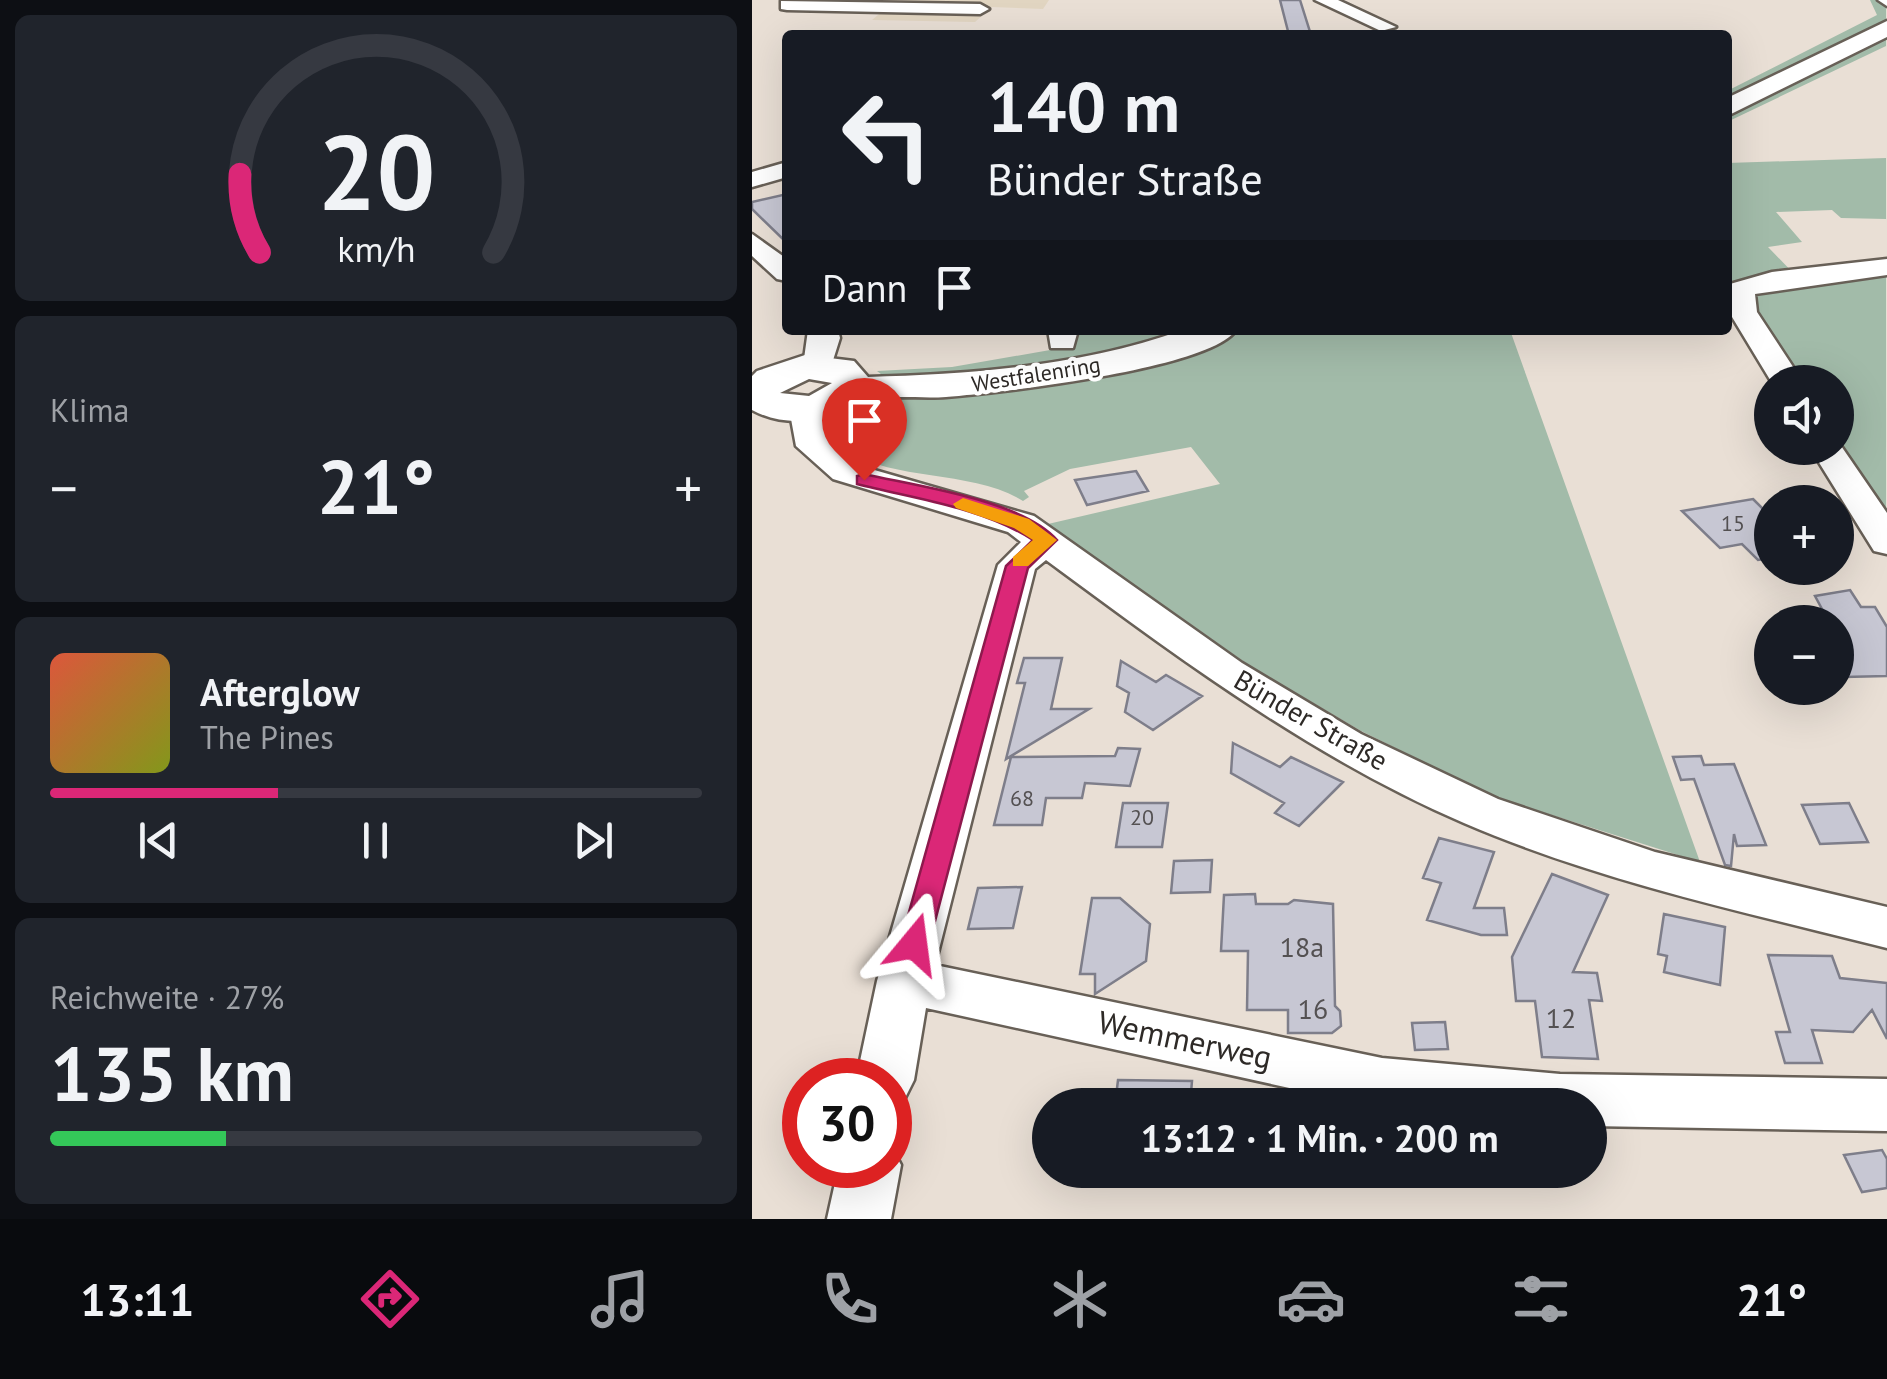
<!DOCTYPE html>
<html lang="de">
<meta charset="utf-8">
<style>
body{margin:0;font-family:"PT Sans",sans-serif;background:#20242c;color:#f1f3f6;height:100vh;display:flex;flex-direction:column;font-size:38px;white-space:nowrap}
*{box-sizing:border-box;margin:0}
p{font-size:32px;color:#9ea1a6}
.icon{flex:none;width:55px;height:55px;fill:none;stroke:currentColor;stroke-width:2;stroke-linecap:round;stroke-linejoin:round}
.map{position:relative;flex:1;overflow:hidden}
.sheet{display:flex;flex-direction:column;gap:15px;padding:15px;background:#0d0f14;width:752px}
.sheet>*{flex:none}
.guide{position:absolute;left:30px;top:30px;width:950px;height:305px;border-radius:10px;box-shadow:0 10px 40px #0002;background:#171b24;color:#f1f3f6;overflow:hidden}
.controls{position:absolute;left:1002px;top:365px;display:grid;gap:20px}
.controls a{display:grid;place-items:center;width:100px;height:100px;border-radius:50%;background:#171b24;box-shadow:0 10px 40px #0002;font-size:50px}
.speed{position:absolute;left:30px;top:1058px;display:flex;gap:20px;font-size:50px;font-weight:700;text-align:center}
.speed>*{display:grid;place-content:center;width:130px;height:130px;border-radius:50%;background:#171b24;box-shadow:0 10px 40px #0002;line-height:1}
.speed .limit{border:15px solid #d22;background:#fff;color:#111}
.pin{position:absolute;display:grid;place-items:center;width:85px;height:85px;color:#fff;margin:-102px -42px;border-radius:50% 50% 50% 0;rotate:-45deg;box-shadow:0 0 10px #0007}
.pin .icon{rotate:45deg}
.me{position:absolute;width:110px;margin:-55px;rotate:16deg;stroke-linejoin:round;filter:drop-shadow(0 0 8px #0008)}
.turn{display:flex;align-items:center;gap:35px;height:210px;padding:0 40px;font-size:45px}
.turn .icon{width:130px;height:130px;stroke-width:2.5}
.turn b{display:block;font-size:70px;line-height:85px}
.then{display:flex;align-items:center;height:95px;padding:0 40px;background:#0003;gap:20px;font-size:38px}
.big{font-size:75px;font-weight:700;line-height:1.1}
.sheet .card{flex:1;display:flex;flex-direction:column;justify-content:center;gap:15px;min-width:0;padding:0 35px;border-radius:15px;background:#20242c}
.sheet .dial{align-items:center;gap:0}
.dial svg{height:260px;overflow:visible;fill:none;stroke:#363941;stroke-width:7;stroke-linecap:round;text-anchor:middle}
.dial text{fill:#f1f3f6;stroke:none}
.song{display:flex;align-items:center;gap:30px}
.cover{width:120px;height:120px;border-radius:15px;background:linear-gradient(135deg,hsl(10 70% 55%),hsl(70 70% 35%))}
.played{height:10px;border-radius:5px;background:linear-gradient(90deg,#db2777 35%,#363941 35%)}
.keys{display:flex;justify-content:space-around;direction:ltr}
.heat{display:flex;justify-content:space-between;align-items:center;font-size:55px;direction:ltr}
.charge{height:15px;border-radius:8px;background:linear-gradient(90deg,#34c759 27%,#363941 0)}
.trip{position:absolute;left:280px;top:1088px;width:575px;height:100px;border-radius:50px;background:#171b24;box-shadow:0 10px 40px #0002;font-weight:700;line-height:100px;text-align:center}
.tab-bar{display:flex;height:160px;justify-content:space-around;align-items:center;background:#090b0e;color:#9ea1a6}
.tab-bar .icon{width:70px;height:70px}
.tab-bar .selected{color:#db2777}
.tab-bar b{font-size:45px;color:#f1f3f6}
main{display:flex;flex:1;min-height:0}
.map>svg:first-child{display:block}
.industrial{fill:#e1d5c1}
.green{fill:#a2bba9}
.building{fill:#c7c7d3;stroke:#7e7e8a;stroke-width:2.5}
.lines{fill:none;stroke-linecap:round;stroke-linejoin:round}
.minor-casing{stroke:#686057;stroke-width:5}
.major-casing{stroke:#686057;stroke-width:5}
.minor{fill:#fff;fill-rule:evenodd}
.major{fill:#fff;fill-rule:evenodd}
.route{fill:#db2777;stroke:#8e194d;stroke-width:2.5}
.slow{fill:#f59e0b}
.labels{text-anchor:middle;stroke-width:8;stroke-linejoin:round;paint-order:stroke}
.far-street-label{font-size:22px;fill:#2e2a27;stroke:#fff}
.number-label{font-size:22px;fill:#545152}
.street-label{font-size:28px;fill:#2e2a27;stroke:#fff}
.near-number-label{font-size:28px;fill:#545152}
.near-street-label{font-size:32px;fill:#2e2a27;stroke:#fff}
</style>
<main>
<section class="sheet">
<div class="card dial"><svg viewBox="0 0 100 80">
<path d="M14 69A42 42 0 1 1 86 69"/>
<path d="M14 69A42 42 0 0 1 8 45" stroke="#db2777"/>
<text x="50" y="56" font-size="32" font-weight="700">20</text>
<text x="50" y="72" font-size="11">km/h</text>
</svg></div>
<div class="card"><p>Klima</p>
<div class="heat"><a>−</a><b class="big">21°</b><a>+</a></div>
</div>
<div class="card">
<div class="song"><i class="cover"></i><div><b>Afterglow</b><p>The Pines</p></div></div>
<div class="played"></div>
<div class="keys"><svg class="icon" aria-label="previous" viewBox="0 0 24 24"><path d="M18 5L8 12l10 7zM5 5v14"/></svg><svg class="icon" aria-label="pause" viewBox="0 0 24 24"><path d="M8 5v14M16 5v14"/></svg><svg class="icon" aria-label="next" viewBox="0 0 24 24"><path d="M6 5l10 7-10 7zM19 5v14"/></svg></div>
</div>
<div class="card"><p>Reichweite · 27%</p><b class="big">135 km</b><div class="charge"></div></div>
</section>
<div class="map">
<svg width="1135" height="1219" viewBox="0 0 1135 1219">
<rect width="100%" height="100%" fill="#e9dfd5"/>
<!-- industrial -->
<path class="industrial" d="M55,0H297L291,9L240,7L223,22L120,20L133,9L35,6Z"/>
<!-- green -->
<path class="green" d="M1118,0H1134V21L975,99V91L1125,15Z
M1134,39V46L975,122V117Z
M1134,158V219L1089,218L1080,210L1024,212L1050,242L1016,247L1048,280L1134,270V522L1085,443V382H1045L993,300L975,292V163Z
M321,330H445L342,360L138,381L125,371L200,367L321,346Z
M495,330H758L948,862L743,797L609,731L498,666L296,524L468,484L439,447L318,469L272,491L277,497L271,501C222,470 141,481 99,452C91,446 88,434 84,425L93,412L127,399L281,389Z"/>
<!-- building -->
<path class="building" d="M528,0H548L559,35H537Z
M35,194V243L0,209V202Z
M384,471L396,491L335,505L323,480Z
M1001,499L1020,518V558L1006,560L990,544L968,548L930,511Z
M1098,590L1109,607H1123L1135,627V676L1092,677L1085,662V622H1077L1063,596Z
M272,658H310L299,709H337L254,759L273,683H265Z
M369,661L404,682L414,675L450,696L401,730L373,712L377,693L365,686Z
M481,743L528,767L539,757L591,782L547,826L523,813L532,803L479,773Z
M366,748L388,749L378,786L333,783L330,798H294L290,825H242L259,757L363,756Z
M949,756L952,765L982,764L1014,845L985,846L982,834L979,866L973,865L942,779L929,780L921,757Z
M371,803H416L410,847H364Z
M1097,803L1116,842L1068,844L1050,805Z
M687,838L742,852L722,908H752L755,935H729L675,920L689,883L671,878Z
M460,860L458,892L419,893L422,861Z
M800,874L856,895L821,972L845,973L850,1001L837,1000L846,1059L790,1057L783,1001H764L760,957Z
M270,887L261,928L216,929L226,888Z
M503,894L504,904H536L542,900L581,904L583,1006L588,1011L589,1026L580,1033H536V1010H495L496,951H469L472,895Z
M340,898H368L398,924L394,961L343,994V974H328Z
M912,914L973,927L968,985L912,972L915,956L906,954Z
M1016,955L1080,956L1088,978L1135,983V1039L1120,1010L1101,1032L1060,1030L1070,1063H1033L1024,1032H1038Z
M693,1022L696,1049L663,1050L660,1023Z
M366,1080L440,1081L438,1105H363Z
M1130,1150L1135,1159V1188L1110,1192L1092,1155Z"/>
<g class="lines">
<!-- minor casing -->
<g class="minor-casing">
<path id="minor" d="M563,0H586L644,27L629,31Z
M1126,0H1135V6Z
M29,1L228,4L237,9L228,14L35,10L29,9Z
M35,162V177L0,187V172Z
M0,234L35,259V281L25,279L0,256Z
M1135,259V275L1003,294L1005,312L1051,382L1020,383L977,312L978,284L1020,272Z
M56,330H86L88,338L77,373H55L51,366Z
M296,330H326L321,348H299Z
M53,398L69,408L77,442L105,465L282,516L490,663L609,734L746,799L903,852L1135,907V948C992,912 847,881 712,823C559,757 427,658 294,560L283,569L183,965L630,1058L808,1074L1135,1079V1131L838,1126V1105H615L174,1008L162,1080L153,1098L138,1104V1080H104L125,981L246,565L269,542L256,532L81,479L44,446L37,408Z
M1085,440L1135,513V554L1122,551L1058,448H1085Z
M138,1144L149,1165L139,1219H75L87,1165H138Z"/>
</g>
<!-- major casing -->
<g class="major-casing">
<path id="major" d="M1135,21V37L975,116V98Z
M431,330H484C458,369 246,393 194,397C168,399 135,394 109,401C103,402 96,409 89,412C60,424 28,425 0,410V376L5,371L53,355L102,361L116,377C222,374 330,366 431,330ZM57,379L80,383L57,396L28,393Z"/>
</g>
<!-- minor -->
<use href="#minor" class="minor"/>
<!-- major -->
<use href="#major" class="major"/>
</g>
<!-- route -->
<path class="route" d="M112,474C164,486 270,500 305,540L276,568L177,944L173,952H152L148,944L254,566L281,540C230,507 163,499 105,484V476Z"/>
<!-- slow -->
<path class="slow" d="M211,498L277,519L305,540L276,566H261V557L281,540L262,528L204,508L201,504Z"/>
<g class="labels">
<!-- far-street labels -->
<g class="far-street-label">
<text transform="translate(284 374) rotate(-9)" y="8">Westfalenring</text>
</g>
<!-- number labels -->
<g class="number-label">
<text x="981" y="531">15</text>
<text x="270" y="806">68</text>
<text x="390" y="825">20</text>
</g>
<!-- street labels -->
<g class="street-label">
<text transform="translate(559 720) rotate(30)" y="10">Bünder Straße</text>
</g>
<!-- near-number labels -->
<g class="near-number-label">
<text x="550" y="957">18a</text>
<text x="561" y="1019">16</text>
<text x="809" y="1028">12</text>
</g>
<!-- near-street labels -->
<g class="near-street-label">
<text transform="translate(433 1040) rotate(12)" y="11">Wemmerweg</text>
</g>
</g>
</svg>
<div class="controls">
<a><svg class="icon" aria-label="sound" viewBox="0 0 24 24"><path d="M4 9h4l5-4v14l-5-4H4zM17 9q2 3 0 6"/></svg></a>
<a>+</a>
<a>−</a>
</div>
<div class="speed"><div class="limit">30</div></div>
<div class="pin" style="left:112px;top:480px;background:#d93025"><svg class="icon" aria-label="arrive" viewBox="0 0 24 24"><path d="M6 21V4h12l-3 4 3 4H6"/></svg></div>
<svg class="me" style="left:162px;top:944px" viewBox="-20 -20 40 40"><path d="M0-17L14 15 0 8-14 15z" fill="#db2777" stroke="#fff" stroke-width="4"/></svg>
<div class="trip">13:12 · 1 Min. · 200 m</div>
<div class="guide">
<div class="turn"><svg class="icon" aria-label="left" viewBox="0 0 24 24"><path d="M17 20v-9H6M10 6l-5 5 5 5"/></svg><div><b>140 m</b>Bünder Straße</div></div>
<div class="then">Dann<svg class="icon" aria-label="arrive" viewBox="0 0 24 24"><path d="M6 21V4h12l-3 4 3 4H6"/></svg></div>
</div>
</div>
</main>
<nav class="tab-bar">
<b>13:11</b>
<svg class="icon selected" aria-label="directions" viewBox="0 0 24 24"><path d="M12 3l9 9-9 9-9-9zM9 14v-3h6M13 9l2 2-2 2"/></svg>
<svg class="icon" aria-label="music" viewBox="0 0 24 24"><path d="M9 18V5l10-2v13"/><circle cx="6" cy="18" r="3"/><circle cx="16" cy="16" r="3"/></svg>
<svg class="icon" aria-label="phone" viewBox="0 0 24 24"><path d="M5 4h4l2 5-3 2q2 4 5 5l2-3 5 2v4C11 20 4 13 5 4z"/></svg>
<svg class="icon" aria-label="climate" viewBox="0 0 24 24"><path d="M12 3v18M4 7l16 10M4 17L20 7"/></svg>
<svg class="icon" aria-label="car" viewBox="0 0 24 24"><path d="M5 17H2v-5l4-1 3-4h7l3 4 3 1v5h-3M9 17h6M6 11h13"/><circle cx="7" cy="17" r="2"/><circle cx="17" cy="17" r="2"/></svg>
<svg class="icon" aria-label="filters" viewBox="0 0 24 24"><path d="M4 7h16M4 17h16"/><circle cx="9" cy="7" r="2"/><circle cx="15" cy="17" r="2"/></svg>
<b>21°</b>
</nav>
